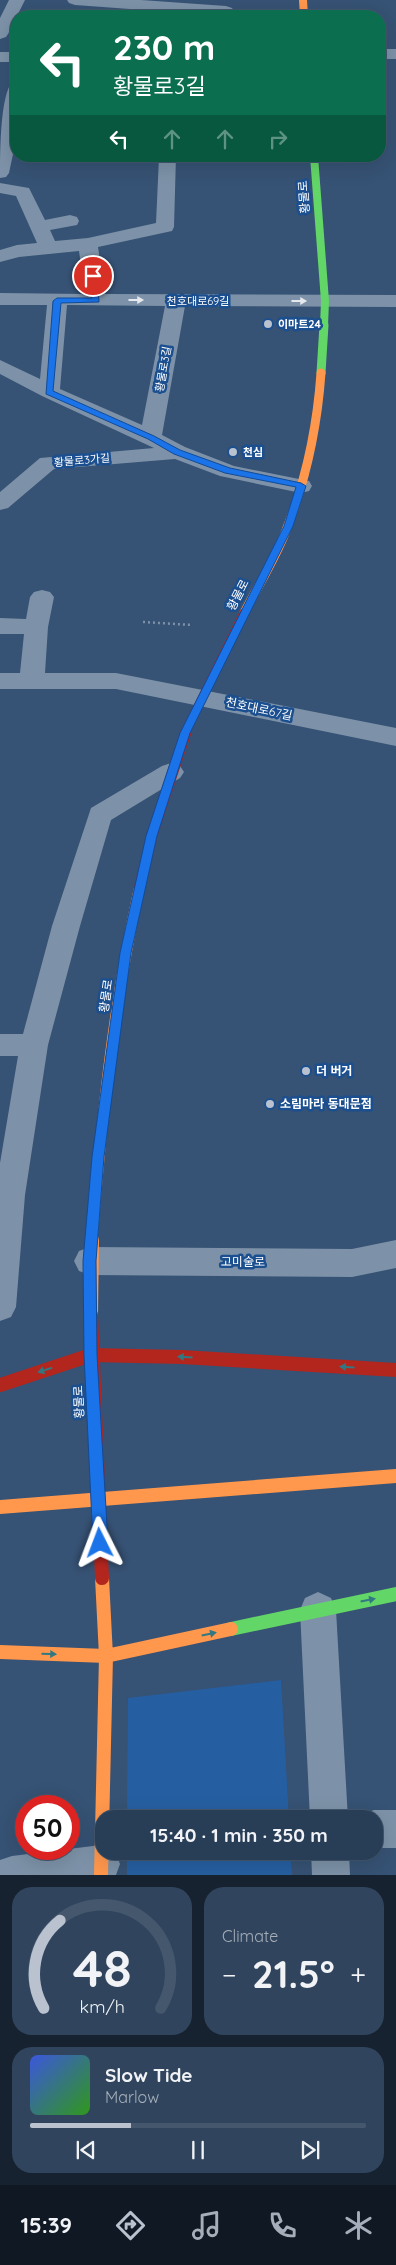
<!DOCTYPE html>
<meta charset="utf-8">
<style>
body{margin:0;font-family:Quicksand,"Noto Sans KR",sans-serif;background:#30455d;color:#f1f3f6;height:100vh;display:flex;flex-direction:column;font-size:19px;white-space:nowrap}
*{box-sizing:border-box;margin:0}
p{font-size:16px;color:#a5aeba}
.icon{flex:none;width:28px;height:28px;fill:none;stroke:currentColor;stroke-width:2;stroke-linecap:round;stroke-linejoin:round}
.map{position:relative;height:1875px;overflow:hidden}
.details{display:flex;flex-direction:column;gap:12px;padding:12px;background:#162230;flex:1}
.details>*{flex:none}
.banner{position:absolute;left:10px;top:10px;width:376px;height:152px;border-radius:20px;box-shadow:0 5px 20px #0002,0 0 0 1px #44576d;background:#0b6e4f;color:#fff;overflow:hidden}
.speed{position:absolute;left:15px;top:1795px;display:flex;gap:10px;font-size:25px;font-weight:700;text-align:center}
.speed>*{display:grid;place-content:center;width:65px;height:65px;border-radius:50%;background:#283e57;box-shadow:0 5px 20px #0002,0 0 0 1px #44576d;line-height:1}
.speed .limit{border:8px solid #d22;background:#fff;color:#111}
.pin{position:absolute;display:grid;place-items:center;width:42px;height:42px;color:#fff;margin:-21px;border:2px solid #fff;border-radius:50%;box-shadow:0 1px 5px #0007}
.me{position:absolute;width:55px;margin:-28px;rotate:357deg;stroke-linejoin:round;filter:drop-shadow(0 0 4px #0008)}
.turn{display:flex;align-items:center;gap:18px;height:105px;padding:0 20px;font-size:22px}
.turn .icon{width:65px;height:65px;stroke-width:2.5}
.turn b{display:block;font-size:35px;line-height:42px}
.lanes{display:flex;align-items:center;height:48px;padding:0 20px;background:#0003;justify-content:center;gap:25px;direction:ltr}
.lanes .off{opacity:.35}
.big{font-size:38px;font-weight:700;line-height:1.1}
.details .card{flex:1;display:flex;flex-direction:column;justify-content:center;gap:8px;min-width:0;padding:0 18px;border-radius:20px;background:#30455d}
.details .dial{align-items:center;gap:0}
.dial svg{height:130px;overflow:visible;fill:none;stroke:#44576d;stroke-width:7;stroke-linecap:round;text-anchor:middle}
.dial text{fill:#f1f3f6;stroke:none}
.song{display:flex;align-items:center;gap:15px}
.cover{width:60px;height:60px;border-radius:8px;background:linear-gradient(135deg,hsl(230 70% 55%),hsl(110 70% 35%))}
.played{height:5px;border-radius:2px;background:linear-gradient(90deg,#b9c2ce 30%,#44576d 30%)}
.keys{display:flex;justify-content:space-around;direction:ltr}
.heat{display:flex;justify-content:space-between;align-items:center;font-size:28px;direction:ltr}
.details .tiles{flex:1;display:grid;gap:12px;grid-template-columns:1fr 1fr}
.card:last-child{grid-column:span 2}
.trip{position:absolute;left:95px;top:1810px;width:288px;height:50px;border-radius:20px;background:#283e57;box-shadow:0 5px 20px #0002,0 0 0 1px #44576d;font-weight:700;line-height:50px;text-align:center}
.tab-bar{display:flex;height:80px;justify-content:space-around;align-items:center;background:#101923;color:#a5aeba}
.tab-bar .icon{width:35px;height:35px}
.tab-bar .current{color:#b9c2ce}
.tab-bar b{font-size:22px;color:#f1f3f6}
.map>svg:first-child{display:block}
.green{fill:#265fa1}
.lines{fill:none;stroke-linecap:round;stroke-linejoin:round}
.path{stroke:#7d92a8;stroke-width:2.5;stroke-dasharray:2 3;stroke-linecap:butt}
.street{fill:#7d92a8;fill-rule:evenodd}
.fast-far2{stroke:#63d668;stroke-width:8}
.fast-far1{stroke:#63d668;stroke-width:9}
.fast{stroke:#63d668;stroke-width:14}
.slow-far3{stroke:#ff974d;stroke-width:8}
.slow-far2{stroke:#ff974d;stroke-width:9}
.slow-far1{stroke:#ff974d;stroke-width:11}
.slow{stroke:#ff974d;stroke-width:14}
.jam-far2{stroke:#b3261e;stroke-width:9}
.jam-far1{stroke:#b3261e;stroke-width:11}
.jam{stroke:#b3261e;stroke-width:14}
.slow-bridge{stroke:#ff974d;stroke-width:14}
.oneway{fill:#e5e9ee}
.oneway2{fill:#317883}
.route{fill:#1a73e8;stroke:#114b97}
.poi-dot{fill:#b9c2ce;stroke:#1b4f8f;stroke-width:2}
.labels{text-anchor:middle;stroke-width:5;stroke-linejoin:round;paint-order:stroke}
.far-street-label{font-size:11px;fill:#fff;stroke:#1b4f8f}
.far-poi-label{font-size:11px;font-weight:bold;fill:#fff;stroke:#1b4f8f;text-anchor:start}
.street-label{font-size:12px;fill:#fff;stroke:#1b4f8f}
.poi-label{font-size:12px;font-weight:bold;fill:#fff;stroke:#1b4f8f;text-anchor:start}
</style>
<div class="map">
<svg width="396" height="1875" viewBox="0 0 396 1875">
<rect width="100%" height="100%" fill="#365274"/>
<!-- green -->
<path class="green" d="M281,1680L289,1819H127L128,1698Z
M127,1851H290L292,1875H127Z"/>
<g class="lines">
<!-- path -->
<path class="path" d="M143,622L192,625"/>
<!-- street -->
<path class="street" d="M9,0H25L8,34L6,37L0,39V18Z
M67,0H141L226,6L232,8L234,11L232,14L226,16L75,5L69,3Z
M380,49H396V59H380Z
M0,52H16V62H0Z
M16,84V140L9,173L6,177L0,178C0,156 0,103 10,85Z
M176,156L174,227L172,231L98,247L105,294L396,295V307L185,306L162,435L185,447L234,466L309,481L312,486L309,491L301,493L220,476L175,459L54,469L8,508L0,510V492L40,458L154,448L42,396L0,374V360L40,379L47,305H0V293L85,294L79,251L19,257L0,262V250L17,245L37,243L16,196L0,193V183L29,188L45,220L70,215L77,217L79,221L77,225L50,230L55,241L88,238L156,223L159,157ZM67,305L165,306L142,425L60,389Z
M42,590L50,592L54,597L48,627L45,673H116L396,728V746L116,689H0V673H20L24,634H0V618L26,619L30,597L34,592Z
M171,763L180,766L184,772L180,778L111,820L80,926L48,1045L25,1195L16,1307L11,1317L0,1321V1163L18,1056H0V1034H23L52,926L91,808L162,766Z
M396,1240V1268L352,1277L90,1275L79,1271L74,1261L79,1251L90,1247L352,1249Z
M318,1592L331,1598L336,1610L348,1819H310L300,1610L305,1598Z
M374,1810H396V1848H374V1819H359L360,1815Z
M101,1845L104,1846V1851H115L120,1864L116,1875H0V1860L12,1856Z
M311,1851H349L350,1875H312Z"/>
<!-- fast-far2 -->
<path class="fast-far2" d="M314,156L325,301L324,326"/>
<!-- fast-far1 -->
<path class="fast-far1" d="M321,373L324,325"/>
<!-- fast -->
<path class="fast" d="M231,1629L396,1594"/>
<!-- slow-far3 -->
<path class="slow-far3" d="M303,0L304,16"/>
<!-- slow-far2 -->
<path class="slow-far2" d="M244,613C257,588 272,564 283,538C305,485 317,429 321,373"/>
<!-- slow-far1 -->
<path class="slow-far1" d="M92,1241C101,1124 113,1005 139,890"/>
<!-- slow -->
<path class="slow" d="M91,1315L92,1240
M0,1652L106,1656L231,1629
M101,1875L106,1656L102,1578"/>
<!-- jam-far2 -->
<path class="jam-far2" d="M185,733L244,613"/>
<!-- jam-far1 -->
<path class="jam-far1" d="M139,890L152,835L186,732"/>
<!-- jam -->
<path class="jam" d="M91,1315L102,1578
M0,1385L91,1355L182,1357L396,1370"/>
<!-- slow-bridge -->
<path class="slow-bridge" d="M0,1507L396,1476"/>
</g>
<!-- one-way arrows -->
<defs><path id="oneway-solid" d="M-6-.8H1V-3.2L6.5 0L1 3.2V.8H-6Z" transform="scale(1.25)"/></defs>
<g class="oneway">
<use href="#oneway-solid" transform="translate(136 300)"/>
<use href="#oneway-solid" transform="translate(299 301)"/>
</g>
<g class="oneway2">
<use href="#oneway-solid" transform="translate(185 1357) rotate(-177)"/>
<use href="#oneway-solid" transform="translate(347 1367) rotate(-177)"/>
<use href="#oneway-solid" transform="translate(45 1370) rotate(162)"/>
<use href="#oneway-solid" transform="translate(368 1600) rotate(-11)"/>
<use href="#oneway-solid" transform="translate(209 1634) rotate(-12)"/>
<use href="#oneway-solid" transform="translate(49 1654) rotate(2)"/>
</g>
<!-- route -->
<path class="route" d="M93,273L97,276L99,302L61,303L53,391L154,436L180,450L230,468L301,483L306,486L293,526L190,733L157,836L131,953L104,1157L96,1261L97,1355L108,1543L105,1548L100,1550L95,1548L93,1543L84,1355L83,1261L92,1157L120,953L146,836L180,733L284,526L296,487L225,473L174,454L148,439L46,394L53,301L57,298H92L89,276Z"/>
<!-- markers -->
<g class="poi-dot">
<circle cx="268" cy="324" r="5"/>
<circle cx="233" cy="452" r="5"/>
<circle cx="306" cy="1071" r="5"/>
<circle cx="270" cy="1104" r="5"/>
</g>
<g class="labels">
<!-- far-street labels -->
<g class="far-street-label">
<text x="198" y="305">천호대로69길</text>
<text transform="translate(163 369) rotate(-80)" y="4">황물로3길</text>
<text transform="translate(82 460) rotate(-5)" y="4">황물로3가길</text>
</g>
<!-- far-poi labels -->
<g class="far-poi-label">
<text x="278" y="328">이마트24</text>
<text x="243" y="456">천심</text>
</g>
<!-- street labels -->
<g class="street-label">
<text transform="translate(304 197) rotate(-94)" y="4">황물로</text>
<text transform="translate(238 595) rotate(-63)" y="4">황물로</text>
<text transform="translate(259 709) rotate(12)" y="4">천호대로67길</text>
<text transform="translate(106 996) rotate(-82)" y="4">황물로</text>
<text x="243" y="1266">고미술로</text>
<text transform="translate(79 1402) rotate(-93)" y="4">황물로</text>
</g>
<!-- poi labels -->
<g class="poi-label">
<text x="316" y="1075">더 버거</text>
<text x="280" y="1108">소림마라 동대문점</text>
</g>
</g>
</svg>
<div class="speed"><div class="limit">50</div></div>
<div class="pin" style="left:93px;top:276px;background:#d93025"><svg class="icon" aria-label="arrive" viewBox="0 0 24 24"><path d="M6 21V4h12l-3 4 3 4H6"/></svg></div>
<svg class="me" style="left:100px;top:1543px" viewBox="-20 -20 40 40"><path d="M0-17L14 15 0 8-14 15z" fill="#1a73e8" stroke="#fff" stroke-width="4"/></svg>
<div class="trip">15:40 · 1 min · 350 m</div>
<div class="banner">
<div class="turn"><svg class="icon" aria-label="left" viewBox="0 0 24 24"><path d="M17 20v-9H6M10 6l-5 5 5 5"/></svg><div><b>230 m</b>황물로3길</div></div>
<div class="lanes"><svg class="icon" aria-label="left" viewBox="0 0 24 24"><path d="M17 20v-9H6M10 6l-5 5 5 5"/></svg><svg class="icon off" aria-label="ahead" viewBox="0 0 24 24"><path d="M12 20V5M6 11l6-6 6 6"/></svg><svg class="icon off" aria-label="ahead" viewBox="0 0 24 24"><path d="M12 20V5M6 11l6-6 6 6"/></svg><svg class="icon off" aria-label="right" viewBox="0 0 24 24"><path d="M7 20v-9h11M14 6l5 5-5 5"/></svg></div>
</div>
</div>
<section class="details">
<div class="tiles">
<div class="card dial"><svg viewBox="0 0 100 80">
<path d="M14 69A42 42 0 1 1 86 69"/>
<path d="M14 69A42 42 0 0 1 24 15" stroke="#b9c2ce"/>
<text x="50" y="56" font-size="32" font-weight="700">48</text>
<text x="50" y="72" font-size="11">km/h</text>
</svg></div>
<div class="card"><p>Climate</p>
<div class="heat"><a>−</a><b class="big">21.5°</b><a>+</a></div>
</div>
<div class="card">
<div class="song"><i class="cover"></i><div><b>Slow Tide</b><p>Marlow</p></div></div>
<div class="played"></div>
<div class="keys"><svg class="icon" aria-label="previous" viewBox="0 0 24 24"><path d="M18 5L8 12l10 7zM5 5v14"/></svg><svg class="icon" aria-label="pause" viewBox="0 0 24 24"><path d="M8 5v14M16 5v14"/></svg><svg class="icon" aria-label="next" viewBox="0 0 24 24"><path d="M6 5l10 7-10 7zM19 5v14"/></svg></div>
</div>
</div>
</section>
<nav class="tab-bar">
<b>15:39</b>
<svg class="icon current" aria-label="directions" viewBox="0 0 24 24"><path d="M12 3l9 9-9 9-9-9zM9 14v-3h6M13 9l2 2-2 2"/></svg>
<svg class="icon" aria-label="music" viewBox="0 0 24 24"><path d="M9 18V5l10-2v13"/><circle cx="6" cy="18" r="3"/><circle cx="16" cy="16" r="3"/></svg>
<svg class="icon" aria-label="phone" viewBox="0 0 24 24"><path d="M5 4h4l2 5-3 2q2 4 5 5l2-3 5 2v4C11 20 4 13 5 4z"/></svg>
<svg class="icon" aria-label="climate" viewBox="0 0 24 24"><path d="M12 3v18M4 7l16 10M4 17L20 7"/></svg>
</nav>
